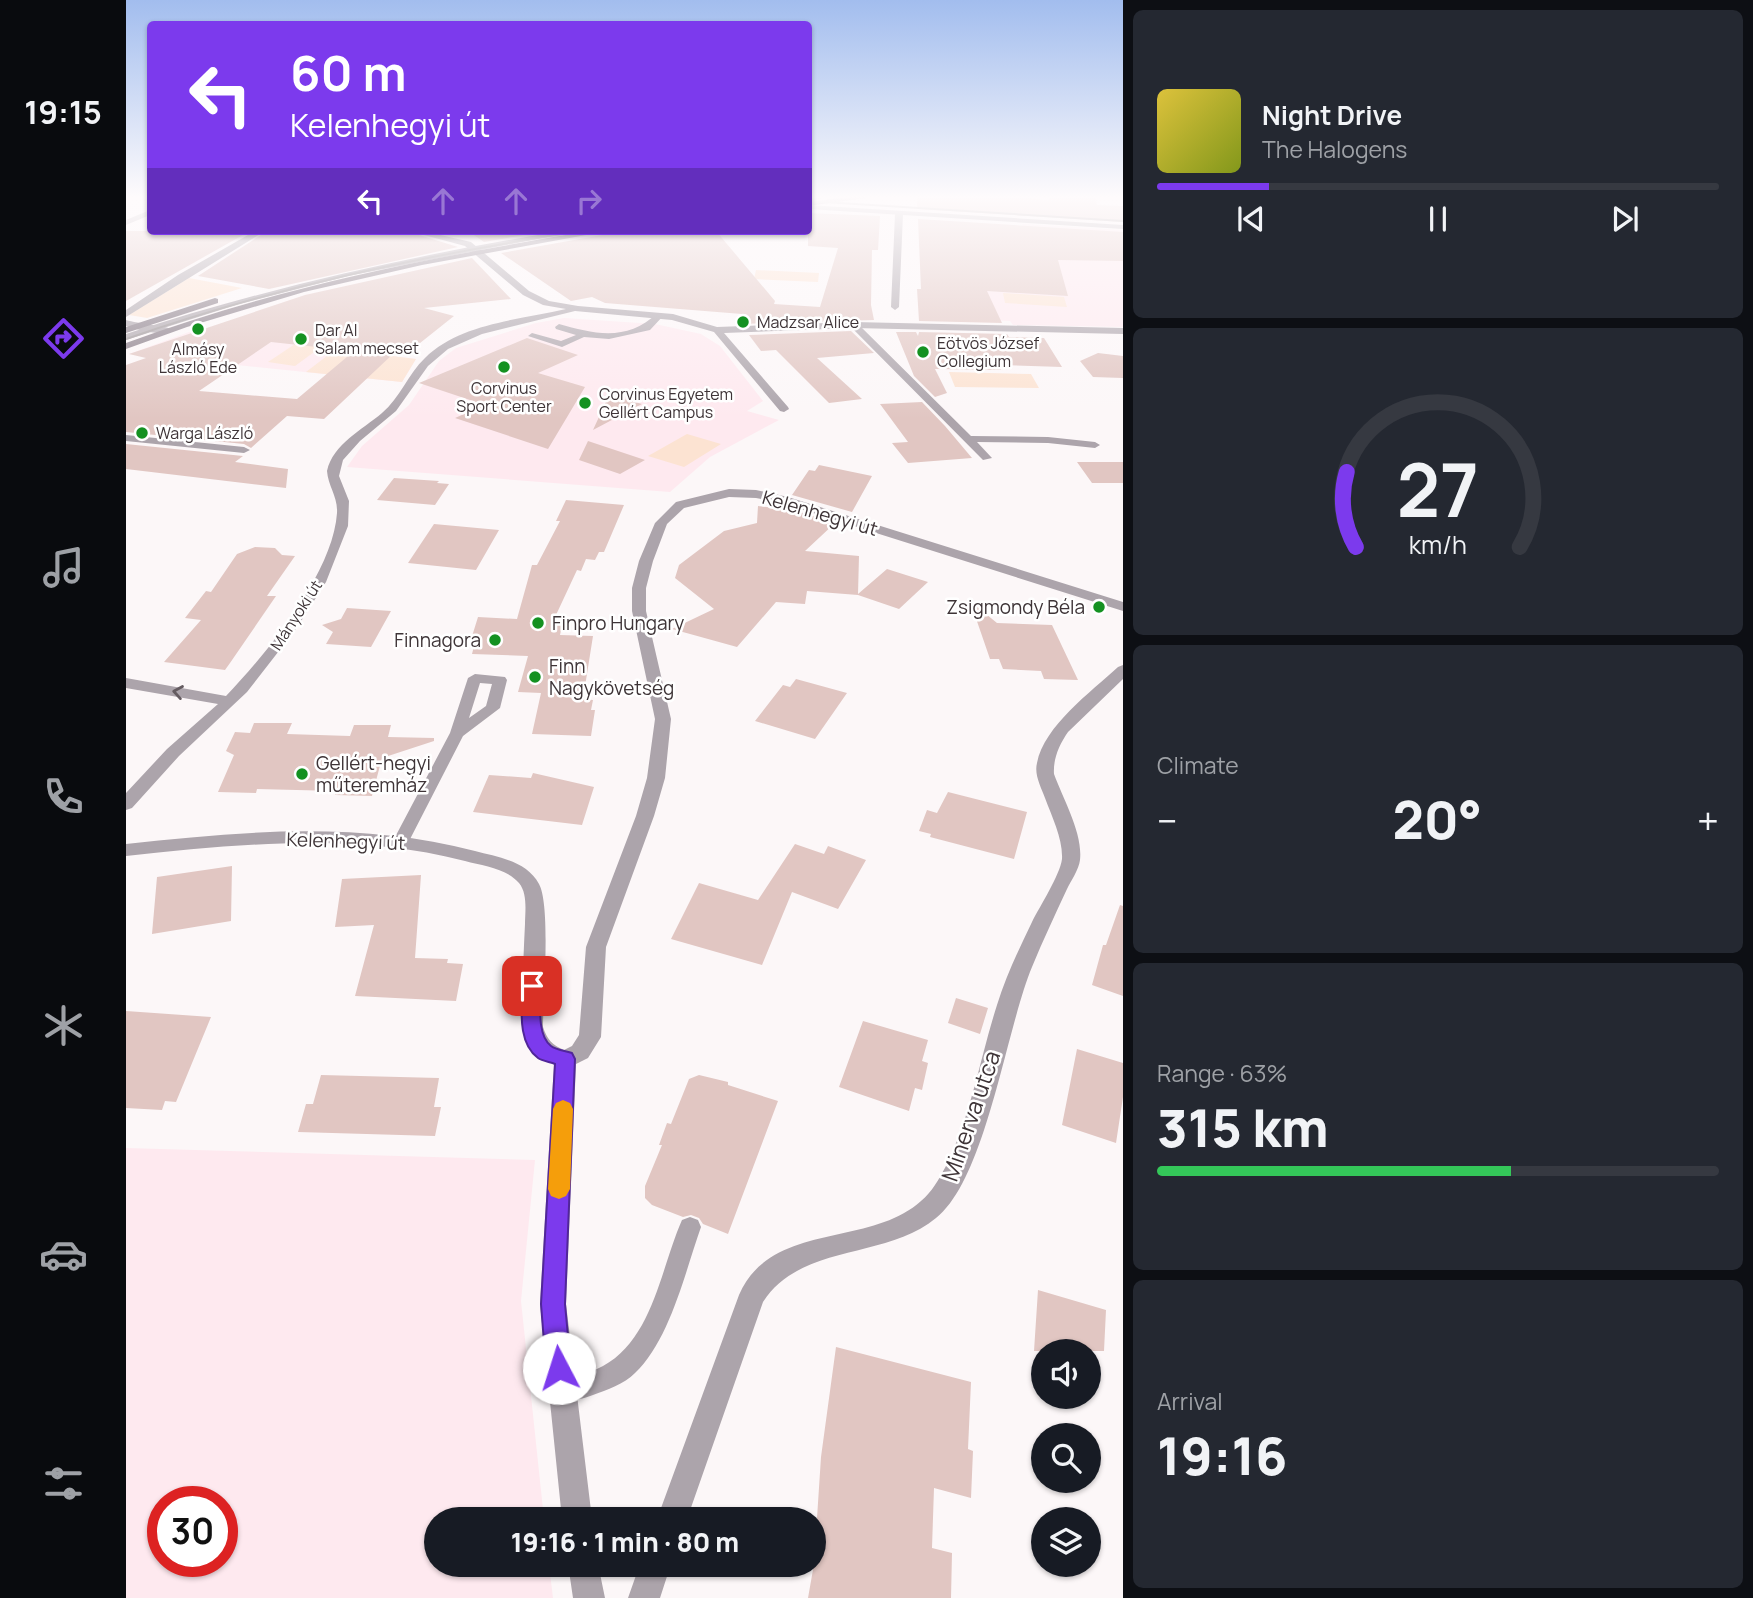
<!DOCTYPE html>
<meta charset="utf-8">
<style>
body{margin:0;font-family:Manrope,sans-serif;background:#242831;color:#f1f3f6;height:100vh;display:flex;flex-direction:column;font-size:26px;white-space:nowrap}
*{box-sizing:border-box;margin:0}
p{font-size:23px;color:#9ea1a6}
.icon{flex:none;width:38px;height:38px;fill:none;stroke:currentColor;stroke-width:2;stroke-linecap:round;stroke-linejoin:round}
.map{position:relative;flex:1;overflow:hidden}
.side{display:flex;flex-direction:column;gap:10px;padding:10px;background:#0d0f14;width:630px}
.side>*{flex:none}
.hud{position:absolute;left:21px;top:21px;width:665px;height:214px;border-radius:7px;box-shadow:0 2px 5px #0004;background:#7c3aed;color:#fff;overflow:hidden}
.tools{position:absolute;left:905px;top:1339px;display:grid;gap:14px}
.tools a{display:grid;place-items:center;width:70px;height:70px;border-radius:50%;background:#171b24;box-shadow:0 2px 5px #0004;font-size:35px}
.speed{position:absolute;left:21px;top:1486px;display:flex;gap:14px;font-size:35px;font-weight:700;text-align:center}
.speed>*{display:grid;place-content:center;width:91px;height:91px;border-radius:50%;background:#171b24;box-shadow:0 2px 5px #0004;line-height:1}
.speed .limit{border:10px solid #d22;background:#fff;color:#111}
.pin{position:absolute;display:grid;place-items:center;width:60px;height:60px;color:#fff;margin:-30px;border-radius:14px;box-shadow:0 4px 10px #0006}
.me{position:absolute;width:77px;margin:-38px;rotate:355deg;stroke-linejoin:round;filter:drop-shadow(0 0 5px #0008)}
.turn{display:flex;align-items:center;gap:24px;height:147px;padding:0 28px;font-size:32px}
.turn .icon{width:91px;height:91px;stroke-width:2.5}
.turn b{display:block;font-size:49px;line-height:60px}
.lanes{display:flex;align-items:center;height:66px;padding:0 28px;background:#0003;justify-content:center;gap:35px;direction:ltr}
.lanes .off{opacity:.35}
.big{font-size:52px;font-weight:800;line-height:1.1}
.side .tile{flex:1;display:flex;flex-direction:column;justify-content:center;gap:10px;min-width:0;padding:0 24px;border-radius:10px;background:#242831}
.side .dial{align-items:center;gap:0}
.dial svg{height:182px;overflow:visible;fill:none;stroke:#363941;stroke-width:7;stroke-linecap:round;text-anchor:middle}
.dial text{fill:#f1f3f6;stroke:none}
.song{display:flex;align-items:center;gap:21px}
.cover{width:84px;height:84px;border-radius:10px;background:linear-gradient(135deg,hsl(50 70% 55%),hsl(70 70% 35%))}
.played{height:7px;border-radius:4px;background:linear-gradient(90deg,#7c3aed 20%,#363941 20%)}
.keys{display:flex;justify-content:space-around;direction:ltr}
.heat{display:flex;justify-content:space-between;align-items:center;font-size:38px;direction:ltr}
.charge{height:10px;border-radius:5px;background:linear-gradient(90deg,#34c759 63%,#363941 0)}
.trip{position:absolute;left:298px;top:1507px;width:402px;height:70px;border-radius:35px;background:#171b24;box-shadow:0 2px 5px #0004;font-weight:800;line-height:70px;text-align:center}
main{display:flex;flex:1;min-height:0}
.dock{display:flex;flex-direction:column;width:126px;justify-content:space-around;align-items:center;background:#090b0e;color:#9ea1a6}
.dock .icon{width:49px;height:49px}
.dock .on{color:#7c3aed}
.dock b{font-size:32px;color:#f1f3f6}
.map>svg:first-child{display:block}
.built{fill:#fee9ef;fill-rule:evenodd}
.green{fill:#fce3d2}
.building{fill:#e1c6c2;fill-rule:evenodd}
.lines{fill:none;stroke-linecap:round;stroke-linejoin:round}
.service{fill:#aca4ab;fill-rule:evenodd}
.minor{fill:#aca4ab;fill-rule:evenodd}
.tertiary{fill:#aca4ab;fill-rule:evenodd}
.secondary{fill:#877b86;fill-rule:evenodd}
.tram{stroke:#999294;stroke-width:2}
.oneway{stroke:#645b60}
.route{fill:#7c3aed;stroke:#51269a;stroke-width:2}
.slow{fill:#f59e0b}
.poi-dot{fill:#149121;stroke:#fff;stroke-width:2.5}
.labels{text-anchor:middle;stroke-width:5;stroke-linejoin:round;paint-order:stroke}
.far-poi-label{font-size:16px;fill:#3e3437;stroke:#fff;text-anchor:start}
.far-street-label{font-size:16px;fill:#3e3437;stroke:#fff}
.street-label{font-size:19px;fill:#3e3437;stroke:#fff}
.poi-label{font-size:19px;fill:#3e3437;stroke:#fff;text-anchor:start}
.near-street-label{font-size:23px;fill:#3e3437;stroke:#fff}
</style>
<main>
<nav class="dock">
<b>19:15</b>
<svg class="icon on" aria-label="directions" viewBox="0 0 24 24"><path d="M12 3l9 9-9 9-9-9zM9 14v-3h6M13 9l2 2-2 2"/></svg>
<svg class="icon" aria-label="music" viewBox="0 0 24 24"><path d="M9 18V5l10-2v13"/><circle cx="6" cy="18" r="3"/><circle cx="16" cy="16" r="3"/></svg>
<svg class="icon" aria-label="phone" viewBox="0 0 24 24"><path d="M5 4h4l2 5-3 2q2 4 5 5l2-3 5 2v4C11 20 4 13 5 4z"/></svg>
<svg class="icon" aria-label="climate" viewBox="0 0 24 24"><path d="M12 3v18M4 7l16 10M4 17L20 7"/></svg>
<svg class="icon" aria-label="car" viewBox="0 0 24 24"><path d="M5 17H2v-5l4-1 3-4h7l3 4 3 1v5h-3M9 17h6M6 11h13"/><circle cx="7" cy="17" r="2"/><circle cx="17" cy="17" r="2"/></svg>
<svg class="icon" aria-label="filters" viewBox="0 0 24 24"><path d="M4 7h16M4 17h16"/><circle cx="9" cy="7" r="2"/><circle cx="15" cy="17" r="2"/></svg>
</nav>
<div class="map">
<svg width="997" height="1598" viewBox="0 0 997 1598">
<rect width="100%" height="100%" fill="#fcf7f8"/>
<!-- built -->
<path class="built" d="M896,224L997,230V327L887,325L884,321L862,320L856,262L905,265Z
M438,318L529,324L575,334L594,346L637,401L621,411L653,420L584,457L544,492L221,467L236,446L283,405L313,361L330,348L410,323Z
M63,332L178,345L290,359L276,382L3,354Z
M0,1148L409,1160L395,1301L418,1519H310V1564L423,1565L427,1598H0ZM37,1502H96V1561H37Z"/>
<!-- green -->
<path class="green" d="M630,270L693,273L692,282L628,279Z
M63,278L116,288L21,318L3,315Z
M877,293L938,297L941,307L879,303Z
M169,344L195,347L169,366L142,362Z
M210,349L290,359L276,382L180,372Z
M823,372L905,374L913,388L829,387Z
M561,434L595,444L558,467L522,456Z"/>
<!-- building -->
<path class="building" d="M791,195H864L923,200L924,195L969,196L971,205L997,206V222L791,209Z
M682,213L754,216L752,250H746L745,305L748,320L613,324L616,314L479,303L466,297L445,301L375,253L482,234L485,231H590L649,301L648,304L694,307L712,248L682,246Z
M792,219L997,232V261L932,260L942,296L861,291L876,323L793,321L791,289H795Z
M0,231H124L0,301Z
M141,231H280L332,247L143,289L72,276Z
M342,231H420L358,242Z
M346,258L385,299L298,308L328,316L279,355L268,353L198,419L161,416L125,448L118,444L0,432V365L20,358L3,354L179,295ZM145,342L228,351L171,399L73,391Z
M725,331L748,353L691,358L736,399L703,403L650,350L635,351L623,335Z
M770,332H790L792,336L793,332L881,334L883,337L918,338L936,367L873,365L875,370L809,369L821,393L809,397L788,376Z
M401,338L452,355L412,373L459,387L422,449L329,418L359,405L293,383Z
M972,353L997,356V378L967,377L954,361Z
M483,395L516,404L467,430Z
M796,402L819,426L846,458L782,463L766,443L782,442L754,404Z
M462,441L519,460L494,474L453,460Z
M0,444L117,456L109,462L162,469L160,488L0,469Z
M951,462H997V483H966Z
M693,465L746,476L726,512L666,495L683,470L689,471Z
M268,478L313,481L311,483L323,484L309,505L251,500Z
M440,500L498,505L478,552H473L469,560L460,559L455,571L451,570L430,615H438L434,635L467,636L457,699L467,700L465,710H469L465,736L406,734L415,693L392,692L402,656L346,654L348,646H343L352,617L391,619L406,565H411L434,521H430Z
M632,506L657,509L658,507L709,523L679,551L733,556L732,594L761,569L802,582L773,609L732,595L681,591L679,604L650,602L611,647L546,629L588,609L549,578L553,565L598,531L631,523Z
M308,524L373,530L350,570L282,563Z
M129,547L149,548L156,555L169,556L141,596H150L104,663L99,670L38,662L75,620L59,618L80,591L85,592L111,554Z
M844,601L871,623L926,625L952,680L918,679L915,671L877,669L873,659H864Z
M221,608L265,611L245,647L200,644L207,632L196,625L215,619Z
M670,679L721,693L689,739L629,721L657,685L664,687Z
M128,723H166L161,734L224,736L228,725H265L262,737L308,738V741L256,758L246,796L209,795L210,791L131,789L130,793L92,792L108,755L100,751L109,732L124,733Z
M407,773L468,787L456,825L347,812L363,775L405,778Z
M822,792L901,812L888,859L804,837L805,834L793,831L801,810L811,813Z
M669,844L698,854L702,846L740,860L712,909L666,892L636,965L545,939L573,883L632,900Z
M106,866L105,921L26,934L31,877Z
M295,875L289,958L322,959L321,963L337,964L330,1001L229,996L248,925L209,927L216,879Z
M994,905L997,906V996L966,985L977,945H980Z
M830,998L862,1008L854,1034L822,1023Z
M0,1011L85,1017L50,1102L39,1101L36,1110L0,1108Z
M737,1021L802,1040L796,1061L802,1063L796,1090L789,1088L783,1111L713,1087Z
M951,1049L997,1063V1097L990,1143L936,1125Z
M195,1075L313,1078L308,1107H315L309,1136L172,1132L180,1104H187Z
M573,1075L602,1082V1085L652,1101L602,1234L577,1224L573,1218L565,1215L557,1217L526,1205L519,1198V1186L536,1145H533L541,1123L545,1124L563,1079Z
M912,1290L980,1310L978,1351H908Z
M710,1347L845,1382L842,1449L847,1451L845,1498L808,1488L806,1548L826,1553L825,1598H682L688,1564L695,1457Z"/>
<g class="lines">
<!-- service -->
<path class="service" d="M697,195H713L682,201V197Z
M436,231H452L222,276L113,304L0,340V334C143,287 288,255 436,231Z
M531,313L538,315L524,330L483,339L458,337L436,347L402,336L406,333L435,341L450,335L430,329L429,327L433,324C468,334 502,342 531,313Z
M725,323H731L845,436L922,437L969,442L974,445L969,448L922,443L851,442L866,458L857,460L725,327Z
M349,674L379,677L381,680L374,708L337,736L281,845H269L267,841L324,733L342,678ZM354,683L366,684L360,706L343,718Z
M564,1217L572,1220L575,1227C559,1272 544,1340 509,1373C498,1384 481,1390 467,1395C453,1400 438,1404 425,1399L422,1390L425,1381C442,1374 461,1375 477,1366C527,1339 535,1267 556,1220Z"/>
<!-- minor -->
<path class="minor" d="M24,210V215L0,225V220Z
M773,212L777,214L773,307L769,310L765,307L769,214Z
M129,231H139L0,317V310L52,275Z
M283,231H297L345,242L403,291L423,301L452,306L547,314L591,327L728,322L997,328V334L728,328L598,333L662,407L663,409L658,412L654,411L588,332L546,320L449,311L356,334L322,349L302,366L270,411L234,441L217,460L213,476L223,501L222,526L200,582L170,629L121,692L53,756L6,808L0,810V793L41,749L92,704L0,688V678L100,696C141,653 207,573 211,513C212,497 202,486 201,471C207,444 236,430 256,413C274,398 282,374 299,358C334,323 394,320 440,309L417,305L397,295L339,246Z
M0,320C12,324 39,325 47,330C34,337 14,330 0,326Z
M0,435L118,447L124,450L118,453L0,441Z
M603,489L630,490L662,497L997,602V611L655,503L630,498L603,497L558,508L541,524L527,561L520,588V611L545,719L539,778L528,816L480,947L475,1037L462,1058L450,1064L440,1304L466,1519H436L414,1304L428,1064C391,1051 396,1016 397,983C397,964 398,944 399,924C399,912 402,894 393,883C380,868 357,866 339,861C228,832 113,844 0,856V844C118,831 233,821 349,851C372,857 401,861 413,884C425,906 417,998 417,1027C421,1039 426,1045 438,1050L446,1046L453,1035L460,947L510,816L521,778L529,719L506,611V588L513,561L529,523L550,502Z
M997,665V679L942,732C933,745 927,759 928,774C937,799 957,833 954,860C953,869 945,881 941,889C929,915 917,940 906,967C880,1029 860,1179 810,1218C759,1260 675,1243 637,1302L561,1519H531L613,1295C645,1221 743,1248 795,1201C806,1192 813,1179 820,1166C845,1116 854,1058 871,1005C880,976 893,949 906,922C914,906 934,875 936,859C937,839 926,817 919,798C915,787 908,775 911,763C918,726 965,692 992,667Z
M442,1564H472L479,1598H447Z
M514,1564H545L534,1598H502Z"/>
<!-- tertiary -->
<path class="tertiary" d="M682,205L997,225V229L682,209Z"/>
<!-- secondary -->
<path class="secondary" d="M740,195H761L682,206V202Z
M464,231H482L296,265L178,292L61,327L0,349V343C151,287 306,257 464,231Z
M89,298L92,299V303L0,333V327Z"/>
<!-- tram -->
<path class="tram" d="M682,201L997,221
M0,339C148,287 300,255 455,231"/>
</g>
<!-- one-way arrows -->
<defs><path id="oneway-chevron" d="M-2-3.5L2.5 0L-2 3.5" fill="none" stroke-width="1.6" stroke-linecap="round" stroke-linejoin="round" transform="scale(1.75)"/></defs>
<use class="oneway" href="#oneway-chevron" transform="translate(52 692) rotate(-170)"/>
<!-- sky -->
<linearGradient id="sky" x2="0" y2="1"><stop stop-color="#a2bdee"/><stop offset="0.47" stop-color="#fefbfc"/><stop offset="1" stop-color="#fefbfc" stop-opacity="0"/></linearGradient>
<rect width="997" height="419" fill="url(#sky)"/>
<!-- route -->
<path class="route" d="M406,979L412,981L415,986C415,1003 410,1034 425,1046C430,1050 440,1051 446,1053L449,1059L439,1304L445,1368L441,1377L433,1381L424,1377L420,1368L415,1304L429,1064C424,1062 416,1061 412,1058C391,1043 396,1008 396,986L399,981Z"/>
<!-- slow -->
<path class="slow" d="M437,1100L444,1103L447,1109L444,1189L440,1196L433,1199L425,1196L422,1189L427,1109L430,1103Z"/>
<!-- markers -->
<g class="poi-dot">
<circle cx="617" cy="322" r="7"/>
<circle cx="72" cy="329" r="7"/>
<circle cx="175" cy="339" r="7"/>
<circle cx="797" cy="352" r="7"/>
<circle cx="378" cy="367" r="7"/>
<circle cx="459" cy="403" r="7"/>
<circle cx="16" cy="433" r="7"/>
<circle cx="973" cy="607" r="7"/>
<circle cx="412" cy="623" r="7"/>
<circle cx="369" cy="640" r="7"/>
<circle cx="409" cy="677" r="7"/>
<circle cx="176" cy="774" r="7"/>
</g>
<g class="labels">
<!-- far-poi labels -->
<g class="far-poi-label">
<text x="631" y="328">Madzsar Alice</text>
<text x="189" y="336">Dar Al<tspan x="189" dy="18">Salam mecset</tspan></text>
<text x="811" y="349">Eötvös József<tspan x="811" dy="18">Collegium</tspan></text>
<text x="72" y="355" text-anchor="middle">Almásy<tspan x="72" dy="18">László Ede</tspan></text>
<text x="378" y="394" text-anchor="middle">Corvinus<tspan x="378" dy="18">Sport Center</tspan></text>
<text x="473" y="400">Corvinus Egyetem<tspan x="473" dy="18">Gellért Campus</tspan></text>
<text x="30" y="439">Warga László</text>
</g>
<!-- far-street labels -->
<g class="far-street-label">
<text transform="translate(170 615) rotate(-57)" y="6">Mányoki út</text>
</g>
<!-- street labels -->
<g class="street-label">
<text transform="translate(694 513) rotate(16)" y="7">Kelenhegyi út</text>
<text transform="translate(220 841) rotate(2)" y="7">Kelenhegyi út</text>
</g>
<!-- poi labels -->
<g class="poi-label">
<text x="959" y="614" text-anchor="end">Zsigmondy Béla</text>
<text x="426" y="630">Finpro Hungary</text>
<text x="355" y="647" text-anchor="end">Finnagora</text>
<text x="423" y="673">Finn<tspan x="423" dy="22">Nagykövetség</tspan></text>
<text x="190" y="770">Gellért-hegyi<tspan x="190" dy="22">műteremház</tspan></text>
</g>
<!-- near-street labels -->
<g class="near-street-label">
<text transform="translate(845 1116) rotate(-71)" y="8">Minerva utca</text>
</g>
</g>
</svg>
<div class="tools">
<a><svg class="icon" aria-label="sound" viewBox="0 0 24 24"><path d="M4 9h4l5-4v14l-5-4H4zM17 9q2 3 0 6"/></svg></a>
<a><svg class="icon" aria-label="search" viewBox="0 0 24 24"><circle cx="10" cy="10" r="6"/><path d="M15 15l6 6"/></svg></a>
<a><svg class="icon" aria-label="layers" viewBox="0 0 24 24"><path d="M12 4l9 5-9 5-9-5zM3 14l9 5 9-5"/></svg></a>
</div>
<div class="speed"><div class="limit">30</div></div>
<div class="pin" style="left:406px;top:986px;background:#d93025"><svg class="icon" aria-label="arrive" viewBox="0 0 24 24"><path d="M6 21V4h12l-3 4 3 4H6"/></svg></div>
<svg class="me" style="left:433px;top:1368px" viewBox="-20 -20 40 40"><circle r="19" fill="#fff"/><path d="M0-13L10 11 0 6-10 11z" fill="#7c3aed"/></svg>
<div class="trip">19:16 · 1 min · 80 m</div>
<div class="hud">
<div class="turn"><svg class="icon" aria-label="left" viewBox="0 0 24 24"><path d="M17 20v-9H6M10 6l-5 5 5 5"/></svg><div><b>60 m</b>Kelenhegyi út</div></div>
<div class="lanes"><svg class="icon" aria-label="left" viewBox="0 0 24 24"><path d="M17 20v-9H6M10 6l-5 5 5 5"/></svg><svg class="icon off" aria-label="ahead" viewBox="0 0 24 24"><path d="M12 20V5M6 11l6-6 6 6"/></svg><svg class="icon off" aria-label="ahead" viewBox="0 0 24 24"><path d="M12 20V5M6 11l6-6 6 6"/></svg><svg class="icon off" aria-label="right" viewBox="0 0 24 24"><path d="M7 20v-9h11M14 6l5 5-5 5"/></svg></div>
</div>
</div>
<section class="side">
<div class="tile">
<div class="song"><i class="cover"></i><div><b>Night Drive</b><p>The Halogens</p></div></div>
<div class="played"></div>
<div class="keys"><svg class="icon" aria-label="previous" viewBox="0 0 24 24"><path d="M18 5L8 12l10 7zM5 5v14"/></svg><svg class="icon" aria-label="pause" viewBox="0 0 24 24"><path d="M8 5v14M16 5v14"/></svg><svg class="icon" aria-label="next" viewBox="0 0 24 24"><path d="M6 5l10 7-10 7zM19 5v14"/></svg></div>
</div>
<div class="tile dial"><svg viewBox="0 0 100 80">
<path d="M14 69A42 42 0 1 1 86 69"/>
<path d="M14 69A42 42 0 0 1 10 36" stroke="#7c3aed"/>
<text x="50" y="56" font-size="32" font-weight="700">27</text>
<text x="50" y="72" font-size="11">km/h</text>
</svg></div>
<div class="tile"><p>Climate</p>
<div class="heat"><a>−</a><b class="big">20°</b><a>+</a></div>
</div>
<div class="tile"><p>Range · 63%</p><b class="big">315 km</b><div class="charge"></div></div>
<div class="tile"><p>Arrival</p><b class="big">19:16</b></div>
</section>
</main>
